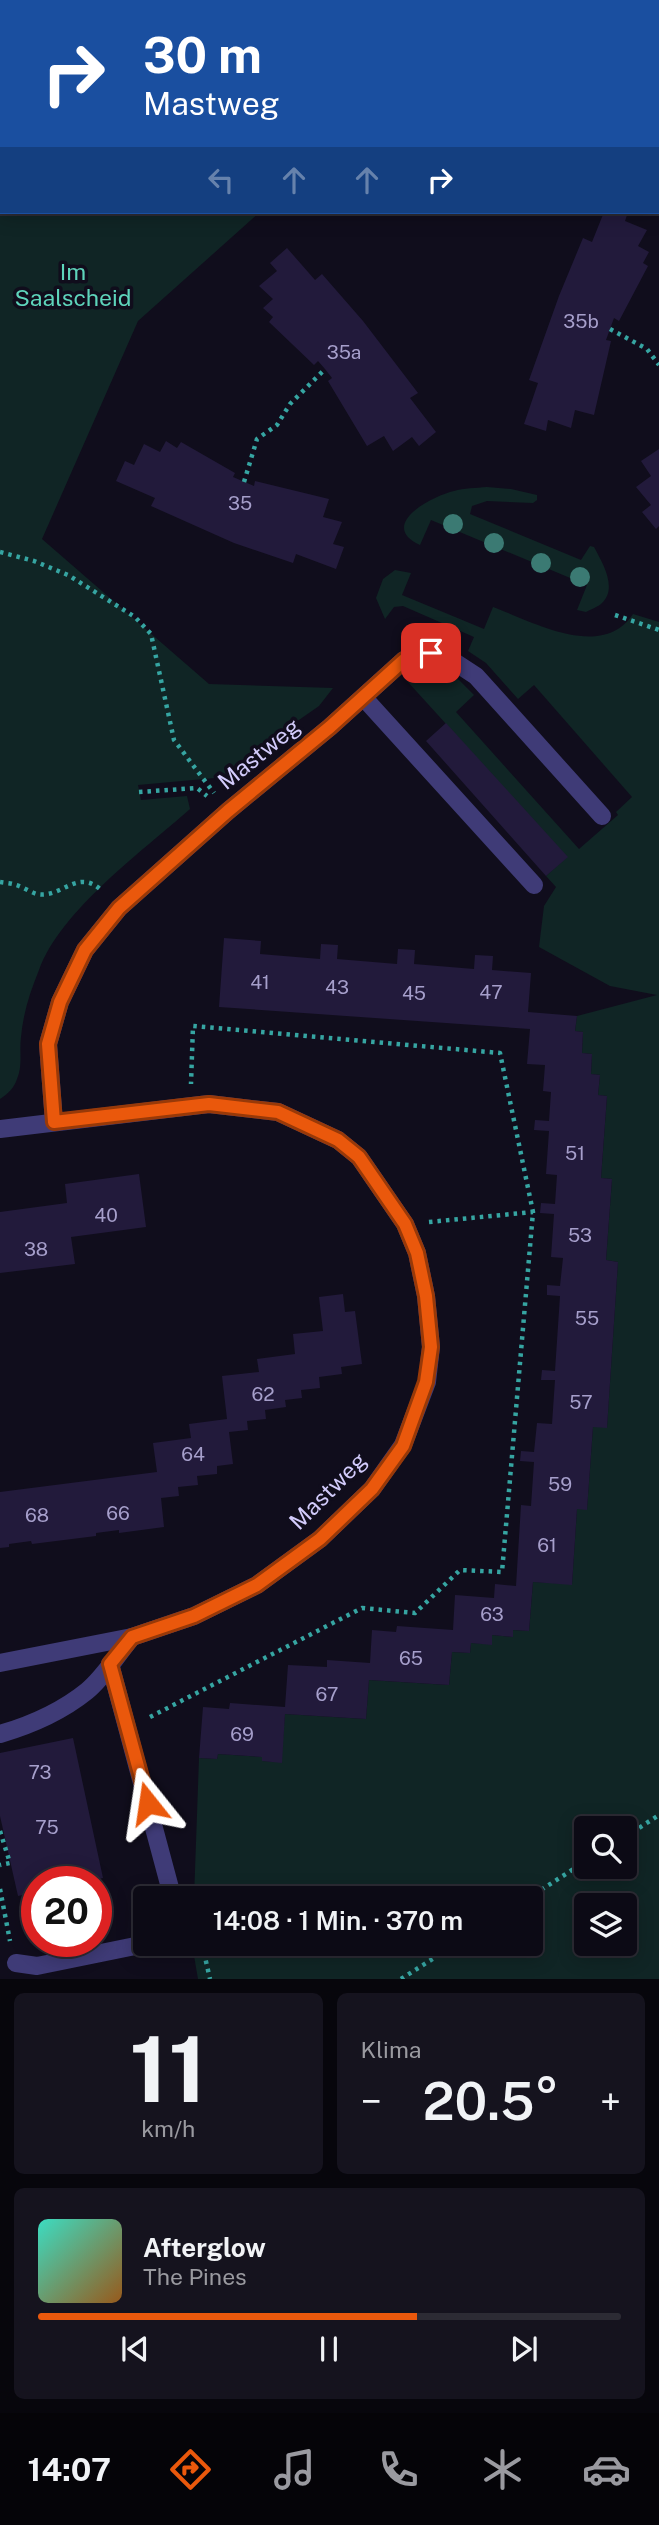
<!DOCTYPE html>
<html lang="de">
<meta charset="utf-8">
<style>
body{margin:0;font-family:"Public Sans",sans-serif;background:#15131e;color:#f1f3f6;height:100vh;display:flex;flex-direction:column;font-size:26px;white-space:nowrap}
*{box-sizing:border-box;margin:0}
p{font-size:23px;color:#9a9aa0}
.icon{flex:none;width:38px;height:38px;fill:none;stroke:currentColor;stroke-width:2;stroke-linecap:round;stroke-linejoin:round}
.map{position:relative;height:1979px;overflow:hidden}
.side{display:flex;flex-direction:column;gap:14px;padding:14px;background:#07060c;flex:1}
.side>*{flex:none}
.banner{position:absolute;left:0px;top:0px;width:660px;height:214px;box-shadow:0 4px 18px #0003,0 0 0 2px #2c2b34;background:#1a4fa0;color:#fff;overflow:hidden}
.controls{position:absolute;left:574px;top:1816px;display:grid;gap:14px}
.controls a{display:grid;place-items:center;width:63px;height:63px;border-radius:7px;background:#0c0a15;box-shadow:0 4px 18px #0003,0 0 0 2px #2c2b34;font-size:35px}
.speed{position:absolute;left:21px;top:1866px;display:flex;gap:14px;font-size:35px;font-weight:700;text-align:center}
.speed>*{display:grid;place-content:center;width:91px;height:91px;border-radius:50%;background:#0c0a15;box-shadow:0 4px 18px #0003,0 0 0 2px #2c2b34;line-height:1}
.speed .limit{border:10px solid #d22;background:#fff;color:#111}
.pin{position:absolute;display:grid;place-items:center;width:60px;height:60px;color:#fff;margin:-30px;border-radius:14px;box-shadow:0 4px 10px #0006}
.me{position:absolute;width:77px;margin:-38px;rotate:345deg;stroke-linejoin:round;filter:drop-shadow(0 0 5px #0008)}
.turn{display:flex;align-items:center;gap:24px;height:147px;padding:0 28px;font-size:32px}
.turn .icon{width:91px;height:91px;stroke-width:2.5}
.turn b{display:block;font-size:49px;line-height:60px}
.lanes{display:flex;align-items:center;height:66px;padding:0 28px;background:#0003;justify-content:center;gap:35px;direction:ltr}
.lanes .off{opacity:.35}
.big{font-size:52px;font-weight:600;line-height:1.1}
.side .widget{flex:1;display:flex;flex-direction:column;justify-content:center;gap:10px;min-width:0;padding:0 24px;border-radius:10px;background:#15131e}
.side .dial{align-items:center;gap:0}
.dial b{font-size:91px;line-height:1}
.song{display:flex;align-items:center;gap:21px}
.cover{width:84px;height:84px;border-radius:10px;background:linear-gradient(135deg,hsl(170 70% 55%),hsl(30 70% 35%))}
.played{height:7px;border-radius:4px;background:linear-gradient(90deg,#ea580c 65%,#2c2b34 65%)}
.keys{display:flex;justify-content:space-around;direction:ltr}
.heat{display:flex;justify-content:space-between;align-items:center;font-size:38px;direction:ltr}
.side .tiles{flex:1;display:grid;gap:14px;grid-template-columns:1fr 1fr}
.widget:last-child{grid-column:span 2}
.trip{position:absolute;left:133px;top:1886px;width:410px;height:70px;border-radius:7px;background:#0c0a15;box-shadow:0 4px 18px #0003,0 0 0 2px #2c2b34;font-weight:600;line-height:70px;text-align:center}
.tab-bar{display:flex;height:112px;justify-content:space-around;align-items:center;background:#050408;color:#9a9aa0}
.tab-bar .icon{width:49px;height:49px}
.tab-bar .selected{color:#ea580c}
.tab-bar b{font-size:32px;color:#f1f3f6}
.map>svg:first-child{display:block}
.green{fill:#102525;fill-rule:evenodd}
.building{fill:#221a3b}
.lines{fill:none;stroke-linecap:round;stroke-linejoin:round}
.path{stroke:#36a5a2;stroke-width:4.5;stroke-dasharray:3.5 5;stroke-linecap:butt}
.service{stroke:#3f3b77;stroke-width:18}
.minor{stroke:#3f3b77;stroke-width:18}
.tree{fill:#3b7a73}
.route-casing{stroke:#983908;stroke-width:18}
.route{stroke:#ea580c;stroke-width:12}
.labels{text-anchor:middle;stroke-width:7;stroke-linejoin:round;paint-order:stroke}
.number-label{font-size:19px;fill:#a69fcb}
.park-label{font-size:23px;fill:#5ed4bb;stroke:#100d1c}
.street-label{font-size:23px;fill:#d2cbfb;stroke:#100d1c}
</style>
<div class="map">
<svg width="659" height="1979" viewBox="0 0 659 1979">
<rect width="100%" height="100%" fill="#100d1c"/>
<!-- green -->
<path class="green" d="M0,0H659V178L658,2H2V212H260L138,321L42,539L209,684L333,688L319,706L273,738L226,777L138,785L141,800L187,796L190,809C143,851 61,910 39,970C30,992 23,1014 21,1037C19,1051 23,1065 17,1079C14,1088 8,1094 0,1099Z
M487,487L511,489L537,495V500L533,503L487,501L472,506L470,514L581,560L590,546L594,547C602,562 618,588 602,603C598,607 591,609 586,612L577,610L587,585L431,520L420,545C377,525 432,496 454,491C464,488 476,488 487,487Z
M395,570L411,573L402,595L484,629L493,607C533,622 602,661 633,614L659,622V1979H198L192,1944H530V1899H194L199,1758L217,1759L218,1754L262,1757V1761L281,1762L285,1714L366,1719L369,1680L449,1685L452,1652L470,1653L471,1643L492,1644V1635L512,1637L513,1630L529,1631L533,1582L572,1584L577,1509H587L593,1427H607L618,1262L606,1260L612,1179L601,1178L607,1096L598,1095L600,1075L591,1074L592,1054L582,1053L583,1032L575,1031L577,1016L657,995L610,986L539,947L544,906L556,887L546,876L567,857L407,681L425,674L451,682L458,679L474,695L456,712L579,849L618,815L616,812L632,797L534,685L518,699L486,663L468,651L474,637L403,606L394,607L385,619L376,598L383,579ZM586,1829H625V1867H586ZM586,1906H625V1944H586Z"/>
<!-- building -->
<path class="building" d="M604,212H628L625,221L647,230L638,246L649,252L643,263L648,266L619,321L614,318L606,340L611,341L594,415L575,410L571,428L548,420L546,431L524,424L538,383L529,380L559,296L583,238L592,242Z
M287,248L315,280L322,274L363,321L418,393L410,398L436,432L419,446L412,437L393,451L384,436L367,446L328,381L332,378L325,369L318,361L314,365L269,322L273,317L263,308L273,299L259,286L277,271L270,263Z
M166,441L177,448L181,442L235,473L233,477L254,486L255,481L329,499L323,517L342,522L333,544L344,547L336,569L296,554L293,563L234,543L151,506L155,498L116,481L125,461L134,465L144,444L160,452Z
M659,449V526L656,529L642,512L651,505L636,487L651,476L641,461Z
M446,723L568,857L546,876L426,741Z
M224,938L261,941L260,954L320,959L321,944L338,945L337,959L397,964L398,949L415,950L414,964L474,969L475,955L493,956L492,970L531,973L528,1012L577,1016L575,1031L583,1032L582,1053L592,1054L591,1074L600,1075L598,1095L607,1096L601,1178L612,1179L606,1260L618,1262L607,1428L593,1427L587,1510L577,1509L572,1585L533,1582L529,1631L513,1630V1637L492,1635V1645L471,1643L470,1653L452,1652L449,1685L369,1680L366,1719L285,1714L282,1763L262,1761V1757L218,1754L217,1759L199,1758L203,1707L229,1709L230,1703L285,1707L288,1665L327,1667V1660L370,1663L372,1630L396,1632L397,1626L453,1630L455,1595L494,1598L495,1584L516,1586L521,1505L531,1506L534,1462L520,1461L521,1451L534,1452L537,1423L552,1424L555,1380H541L542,1370L555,1371L560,1296L547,1295V1285L560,1286L563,1258L551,1257L554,1214L540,1213L541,1203L555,1204L557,1175L546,1174L549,1131L534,1130L535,1120L549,1121L551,1092L543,1091L545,1065L527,1064L530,1029L219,1007Z
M139,1174L146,1227L71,1237L75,1264L0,1273V1212L67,1203L65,1184Z
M343,1294L345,1312L355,1311L362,1364L341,1367L342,1374L319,1377L320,1388L301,1390L302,1398L285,1400L286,1407L265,1410L266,1419L247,1421L248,1430L229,1432L233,1464L217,1466V1474L197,1476L198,1485L178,1487L179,1496L161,1498L164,1527L119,1533V1530L96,1533V1536L32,1544L31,1541L9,1544V1547L0,1548V1492L157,1472L153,1443L191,1438L189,1424L227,1419L222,1376L259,1372L257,1359L295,1354L293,1334L323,1331L319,1297Z
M73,1738L103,1878L88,1881H37V1892L18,1896L0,1816V1753Z"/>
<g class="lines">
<!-- path -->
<path class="path" d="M610,329L647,349L659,365
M244,482L257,439L277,425L290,404L325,369
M0,552L34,561L68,575L135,617L151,634L174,740L214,793
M615,615L659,630
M139,792L197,788L207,796
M0,882C5,883 11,883 16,885C23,887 30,892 37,894C62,899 78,866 103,892
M429,1222L533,1212
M150,1717L362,1608L415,1613L460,1570L502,1572L533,1212L500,1053L193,1026L191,1084
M0,1831L10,1863L0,1865
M625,1837L659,1815
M0,1889L10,1941
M527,1899L586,1861
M202,1944L210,1979
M401,1979L456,1944"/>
<!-- service -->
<path class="service" d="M364,698L534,885
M110,1664L173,1899
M0,1734C31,1725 61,1712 87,1691C104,1677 118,1654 132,1637
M16,1963L37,1966L145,1944"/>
<!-- minor -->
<path class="minor" d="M54,1122L48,1044L60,1002L85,950L119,908L228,811L330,727L404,660L431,653L450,659L476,676L602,816
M0,1129L209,1104L278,1112L338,1140L359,1157L405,1224L417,1253L426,1296L431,1347L427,1382L403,1445L372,1489L320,1539L257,1585L194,1616L132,1637L0,1663"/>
</g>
<!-- trees -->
<g class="tree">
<circle cx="453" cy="524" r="10"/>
<circle cx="494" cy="543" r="10"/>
<circle cx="541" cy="563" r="10"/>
<circle cx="580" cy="577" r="10"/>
</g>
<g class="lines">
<!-- route casing -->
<g class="route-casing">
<path id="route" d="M148,1803L110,1664L132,1637L194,1616L257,1585L320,1539L372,1489L403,1446L426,1382L431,1347L426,1296L417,1253L405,1224L359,1157L338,1140L278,1112L209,1104L54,1122L48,1044L60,1002L85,950L119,908L228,811L330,727L404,660L431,653"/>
</g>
<!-- route -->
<use href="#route" class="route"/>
</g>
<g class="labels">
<!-- number labels -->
<g class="number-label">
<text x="581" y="328">35b</text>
<text x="344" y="359">35a</text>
<text x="240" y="510">35</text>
<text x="260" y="989">41</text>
<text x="337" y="994">43</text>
<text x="491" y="999">47</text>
<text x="414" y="1000">45</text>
<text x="575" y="1160">51</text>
<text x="106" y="1222">40</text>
<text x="580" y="1242">53</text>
<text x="36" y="1256">38</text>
<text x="587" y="1325">55</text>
<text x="263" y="1401">62</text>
<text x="581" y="1409">57</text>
<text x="193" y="1461">64</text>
<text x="560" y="1491">59</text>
<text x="118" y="1520">66</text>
<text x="37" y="1522">68</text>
<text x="547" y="1552">61</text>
<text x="492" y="1621">63</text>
<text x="411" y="1665">65</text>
<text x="327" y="1701">67</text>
<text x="242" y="1741">69</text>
<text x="40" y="1779">73</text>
<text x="47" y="1834">75</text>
</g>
<!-- park labels -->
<g class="park-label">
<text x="73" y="280">Im<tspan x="73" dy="26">Saalscheid</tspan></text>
</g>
<!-- street labels -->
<g class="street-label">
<text transform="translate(259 754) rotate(-39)" y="8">Mastweg</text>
<text transform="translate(328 1491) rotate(-45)" y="8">Mastweg</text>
</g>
</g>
</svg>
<div class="controls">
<a><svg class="icon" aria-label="search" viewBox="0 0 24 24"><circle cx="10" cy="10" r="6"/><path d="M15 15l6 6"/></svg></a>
<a><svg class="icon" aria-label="layers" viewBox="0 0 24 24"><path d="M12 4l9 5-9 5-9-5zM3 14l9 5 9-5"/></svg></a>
</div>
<div class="speed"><div class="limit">20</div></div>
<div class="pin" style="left:431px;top:653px;background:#d93025"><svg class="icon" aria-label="arrive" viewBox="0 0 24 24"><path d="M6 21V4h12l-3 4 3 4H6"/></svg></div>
<svg class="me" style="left:148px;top:1803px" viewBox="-20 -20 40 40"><path d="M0-17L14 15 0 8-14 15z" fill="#ea580c" stroke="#fff" stroke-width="4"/></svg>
<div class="trip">14:08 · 1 Min. · 370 m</div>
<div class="banner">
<div class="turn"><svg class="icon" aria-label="right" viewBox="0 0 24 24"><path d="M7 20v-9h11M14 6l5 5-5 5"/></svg><div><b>30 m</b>Mastweg</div></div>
<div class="lanes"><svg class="icon off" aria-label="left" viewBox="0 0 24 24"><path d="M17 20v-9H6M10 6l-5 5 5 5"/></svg><svg class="icon off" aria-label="ahead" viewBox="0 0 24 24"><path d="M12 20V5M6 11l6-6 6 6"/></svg><svg class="icon off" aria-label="ahead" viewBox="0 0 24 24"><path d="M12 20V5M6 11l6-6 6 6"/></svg><svg class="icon" aria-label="right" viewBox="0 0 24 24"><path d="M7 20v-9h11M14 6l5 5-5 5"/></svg></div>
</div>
</div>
<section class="side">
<div class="tiles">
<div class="widget dial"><b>11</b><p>km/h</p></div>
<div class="widget"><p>Klima</p>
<div class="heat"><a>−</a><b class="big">20.5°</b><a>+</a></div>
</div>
<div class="widget">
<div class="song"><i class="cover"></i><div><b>Afterglow</b><p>The Pines</p></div></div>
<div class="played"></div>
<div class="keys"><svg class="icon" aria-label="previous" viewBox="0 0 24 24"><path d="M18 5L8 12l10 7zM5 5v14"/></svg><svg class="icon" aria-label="pause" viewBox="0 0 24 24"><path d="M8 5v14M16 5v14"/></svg><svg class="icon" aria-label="next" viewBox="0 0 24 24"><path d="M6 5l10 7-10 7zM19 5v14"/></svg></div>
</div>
</div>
</section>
<nav class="tab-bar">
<b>14:07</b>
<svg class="icon selected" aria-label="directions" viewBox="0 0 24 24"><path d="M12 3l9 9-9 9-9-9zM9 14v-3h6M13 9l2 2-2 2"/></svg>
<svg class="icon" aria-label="music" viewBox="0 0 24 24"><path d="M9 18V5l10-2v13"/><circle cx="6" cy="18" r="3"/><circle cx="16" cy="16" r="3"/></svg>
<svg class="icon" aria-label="phone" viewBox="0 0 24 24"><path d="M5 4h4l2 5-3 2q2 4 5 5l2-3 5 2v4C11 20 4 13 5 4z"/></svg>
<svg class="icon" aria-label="climate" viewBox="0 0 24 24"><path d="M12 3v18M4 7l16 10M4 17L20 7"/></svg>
<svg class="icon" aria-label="car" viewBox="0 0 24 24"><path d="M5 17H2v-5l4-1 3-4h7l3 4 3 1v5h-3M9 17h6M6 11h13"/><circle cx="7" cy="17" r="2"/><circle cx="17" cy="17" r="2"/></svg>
</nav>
